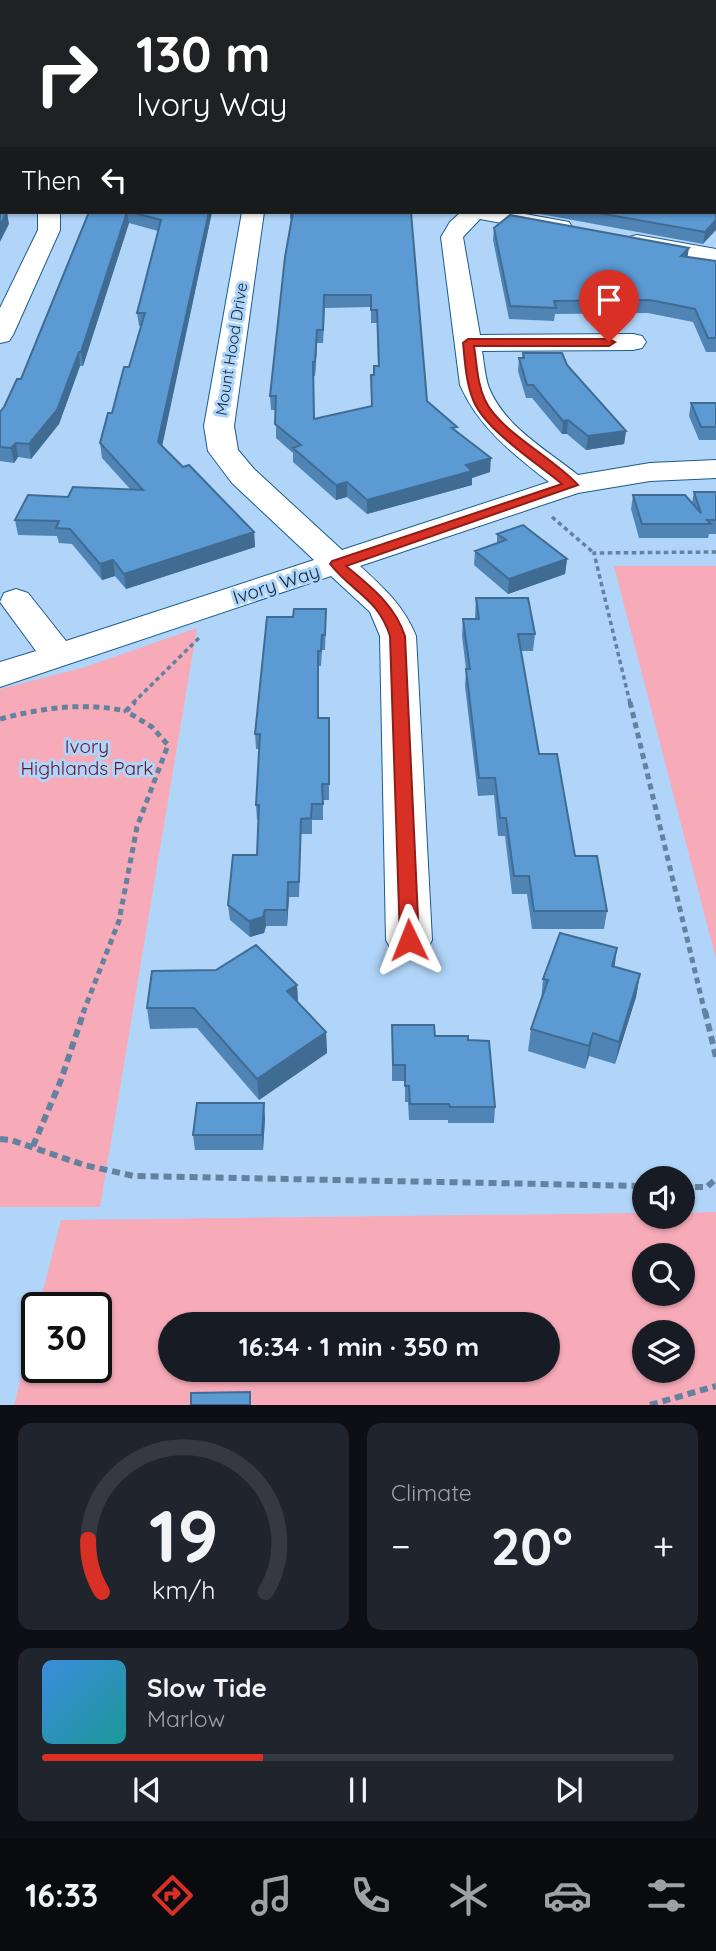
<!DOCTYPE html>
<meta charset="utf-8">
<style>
body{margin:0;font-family:Quicksand,sans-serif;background:#20242c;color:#f1f3f6;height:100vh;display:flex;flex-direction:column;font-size:26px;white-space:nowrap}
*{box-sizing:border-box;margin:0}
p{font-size:23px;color:#9ea1a6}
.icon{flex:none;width:38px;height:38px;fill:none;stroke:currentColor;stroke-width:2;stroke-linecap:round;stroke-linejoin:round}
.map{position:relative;height:1405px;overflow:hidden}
.sheet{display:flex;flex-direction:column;gap:18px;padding:18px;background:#0d0f14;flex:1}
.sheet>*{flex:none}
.hud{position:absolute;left:0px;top:0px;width:718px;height:214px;box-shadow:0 2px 5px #0004;background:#202124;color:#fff;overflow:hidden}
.tools{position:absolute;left:632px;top:1166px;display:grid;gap:14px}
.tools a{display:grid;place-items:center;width:63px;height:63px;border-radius:50%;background:#171b24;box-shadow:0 2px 5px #0004;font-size:35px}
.speed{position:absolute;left:21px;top:1292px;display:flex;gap:14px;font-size:35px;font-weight:700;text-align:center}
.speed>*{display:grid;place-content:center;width:91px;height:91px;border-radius:50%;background:#171b24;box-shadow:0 2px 5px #0004;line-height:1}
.speed .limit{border:4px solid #111;border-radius:10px;background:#fff;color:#111}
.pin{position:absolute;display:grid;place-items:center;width:60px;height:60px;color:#fff;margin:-72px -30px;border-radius:50% 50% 50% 0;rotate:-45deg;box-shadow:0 0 7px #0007}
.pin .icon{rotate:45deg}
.me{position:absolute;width:77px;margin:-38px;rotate:358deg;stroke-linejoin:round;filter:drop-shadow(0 0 5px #0008)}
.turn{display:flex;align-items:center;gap:24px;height:147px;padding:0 21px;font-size:32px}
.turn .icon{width:91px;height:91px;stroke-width:2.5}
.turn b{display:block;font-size:49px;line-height:60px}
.then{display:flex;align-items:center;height:66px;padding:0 21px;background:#0003;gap:14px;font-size:26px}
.big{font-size:52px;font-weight:800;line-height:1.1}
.sheet .tile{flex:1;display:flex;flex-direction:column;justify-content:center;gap:10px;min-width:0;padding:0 24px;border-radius:14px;background:#20242c}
.sheet .dial{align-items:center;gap:0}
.dial svg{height:182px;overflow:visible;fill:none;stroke:#363941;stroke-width:7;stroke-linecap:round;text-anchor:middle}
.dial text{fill:#f1f3f6;stroke:none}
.song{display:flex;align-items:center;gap:21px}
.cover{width:84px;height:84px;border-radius:10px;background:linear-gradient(135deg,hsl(210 70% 55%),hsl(180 70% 35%))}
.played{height:7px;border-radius:4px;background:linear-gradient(90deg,#d93025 35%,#363941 35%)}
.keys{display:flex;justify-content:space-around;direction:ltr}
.heat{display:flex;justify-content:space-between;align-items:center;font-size:38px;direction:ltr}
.sheet .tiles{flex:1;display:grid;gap:18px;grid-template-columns:1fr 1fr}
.tile:last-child{grid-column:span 2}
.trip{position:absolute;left:158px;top:1312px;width:402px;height:70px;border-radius:35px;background:#171b24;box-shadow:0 2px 5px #0004;font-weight:800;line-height:70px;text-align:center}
.menu{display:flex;height:112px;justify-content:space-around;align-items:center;background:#090b0e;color:#9ea1a6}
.menu .icon{width:49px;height:49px}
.menu .on{color:#d93025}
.menu b{font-size:32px;color:#f1f3f6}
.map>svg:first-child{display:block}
.green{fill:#f7aab8;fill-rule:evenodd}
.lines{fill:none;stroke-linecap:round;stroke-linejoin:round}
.minor-casing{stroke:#1b5c91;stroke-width:2}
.path-far2{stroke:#62829f;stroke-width:3.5;stroke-dasharray:4.5 3.5;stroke-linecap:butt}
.path-far1{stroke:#62829f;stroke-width:5;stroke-dasharray:6 4.5;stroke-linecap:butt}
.path{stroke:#62829f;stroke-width:6;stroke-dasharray:8 5;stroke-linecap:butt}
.minor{fill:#fff;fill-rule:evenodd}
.wall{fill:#4f84b5;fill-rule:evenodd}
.shaded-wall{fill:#406c94}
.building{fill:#5c9ad3;stroke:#406c94;stroke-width:2;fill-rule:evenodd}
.route{fill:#d93025;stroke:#8d1f18;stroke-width:2}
.labels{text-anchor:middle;stroke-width:6;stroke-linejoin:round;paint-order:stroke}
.far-street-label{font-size:16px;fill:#0d273e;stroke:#b0d5f9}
.street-label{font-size:19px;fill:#0d273e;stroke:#b0d5f9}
.park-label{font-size:19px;fill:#63132c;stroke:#b0d5f9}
</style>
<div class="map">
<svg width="716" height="1405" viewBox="0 0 716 1405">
<rect width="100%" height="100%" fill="#b0d5f9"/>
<!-- green -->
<path class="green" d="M614,566H716V959Z
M197,628L100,1207H0V689L82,668Z
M716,1212V1405H14L37,1315V1367H96V1307H39L61,1220L644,1213V1216H682L683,1213ZM644,1255H682V1293H644ZM170,1325H548V1370H170ZM644,1332H682V1370H644Z"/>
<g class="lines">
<!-- minor casing -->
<g class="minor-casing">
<path id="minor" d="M38,212H60V230L13,335L9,341L0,343V308L38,230Z
M242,212H264L234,426L238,450L254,469L342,550L549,482C513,454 479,428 460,385L441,237L450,222L461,212H514L569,222L572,227L569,232L561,234L480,219L463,237L480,335L633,334L642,336L646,342L642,348L633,350L482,351C484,363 485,377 489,388C505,427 547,450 578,475L650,463L716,460V478L650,481L578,493L360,566C384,588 404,606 416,636L432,940L425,953L409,958L393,953L386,940L380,636L370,612L331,576L0,687V662L36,651L0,602L4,593L16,589L28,593L66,641L314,560L232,483L208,451L204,426Z
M637,235L716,249V263L629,247L626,242L629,237Z"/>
</g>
<!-- path-far2 -->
<path class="path-far2" d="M552,517L594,553
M133,703L199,638
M630,703L594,553L716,552"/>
<!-- path-far1 -->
<path class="path-far1" d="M630,702L705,1013
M0,719C42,708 83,702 126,711
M83,1013L119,921L137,827L168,745L152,727L126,711L135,702"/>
<!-- path -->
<path class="path" d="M705,1011L716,1057
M0,1139L11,1140L84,1165L134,1176L644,1186
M33,1146L61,1080L84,1011
M682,1187H707L716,1179
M650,1405L716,1386"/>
<!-- minor -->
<use href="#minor" class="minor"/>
</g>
<!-- wall -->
<path class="wall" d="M0,123H2V145H0Z
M89,212H212L162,445L183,467L254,532L255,547L126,589L115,576L102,580L72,544L59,543L57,536L18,535L15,520L68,497L131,490L102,458L100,443L129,367L141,326H139L137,313L158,231L129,223L83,366H80L59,424L31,459L18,457L14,463L0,461V412L4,407L21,379Z
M290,212H411L427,401L457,432L490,472L472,478V485L367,514L347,497L336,500L293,462V453L276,438V410H271L270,396L291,219H290ZM371,307V323H377L378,366L374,375L372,406L314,419L313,376H315L317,343H323L325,308Z
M529,212H716L703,244Z
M494,228L716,261V352H706L693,322L648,313L555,314L554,321L509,319L493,240Z
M523,353L567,365L626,431L624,444L586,450L567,434H562L532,398H526L518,371L519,358H522Z
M691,403H716V440H699L689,416Z
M694,492H716V534H709L708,538H639L631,509L633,495L692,503Z
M497,534L567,559L565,574L508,594L474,565L475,551L497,543Z
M476,598L535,634L533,651H521L539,754L575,856L607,911L604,929H532L527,894H512L505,836H498L494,795L478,796L465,686L466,669L462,636L463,619H475Z
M326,624L325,650H322L321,666H318V718H329V800H323V820H312V834H301L299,897H289L287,926H266L264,933L250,937L230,920L228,905L257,855L258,820H257L256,805L259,749H256L255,734Z
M614,967L640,974L636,997L615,1064L589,1056L585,1069L528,1051L531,1029L541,1002L543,979Z
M297,985L298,1002L326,1032L327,1053L259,1100L197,1028L150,1029L147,1008Z
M392,1025L435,1036L468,1040L495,1107L494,1123H448V1120H409L408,1102H405V1081H392Z
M265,1118L263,1150H195L193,1135Z"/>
<!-- shaded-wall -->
<path class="shaded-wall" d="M7,212L9,224L0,242V226Z
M127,212L129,223L83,366L81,352Z
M209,212H212L160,456L158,442Z
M716,220V230L703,244L705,232Z
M689,248L687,260L681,256Z
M317,330V343L315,376V362Z
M79,352L80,366L59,424L31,459L29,444Z
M568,420L567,434H562L563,421Z
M626,431L624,444L586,450L588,436Z
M16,443L18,457L14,463L11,448Z
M491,458L490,472L472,478V485L367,514V500Z
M347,482V497L336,500V485Z
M254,532L255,547L126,589L124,574Z
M567,559L565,574L508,594L509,579Z
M113,560L115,576L102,580L100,564Z
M288,882L289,897L287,926V910Z
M265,910L266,926L264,933L250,937L249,921Z
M617,948L614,971L612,966Z
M640,974L636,997L615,1064L619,1042Z
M297,985L298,1005L287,991Z
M326,1032L327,1053L259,1100L257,1079Z
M593,1033L589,1056L585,1069L589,1046Z
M264,1103L265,1118L263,1150L262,1135Z"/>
<!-- building -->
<path class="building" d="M0,0H171L170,2H2V109L0,108Z
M232,0H334L333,2H234Z
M407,0H646L639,2H408Z
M0,123H2V134H0Z
M0,181L2,189V212H7L0,226Z
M716,185V220L705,232L593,212H716Z
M89,212H127L81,352H79L57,410L29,444L16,443L11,448L0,447V412L4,407L17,379H21Z
M131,212H209L158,442L183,467L189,465L254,532L124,574L113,560L100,564L70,529L56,528L59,521L15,520L28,495L68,497L73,487L143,490L100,443L108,413H112L124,367H129L145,313H137L161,220Z
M293,212H411L427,401L457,427L452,428L491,458L466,465L472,471L367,500L347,482L336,485L293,448L301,445L275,424L276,396H270L285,257ZM324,295H371V310H377L379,366H374V375H371L372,406L314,419L313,362H315L317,330H323Z
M510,215L689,248L681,256L716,261V338H708L695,309L650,300L554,301L556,308L510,306L494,228Z
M523,353H562L567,365L626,431L588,436L568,420L563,421L533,385H527L519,358H524Z
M691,403H716V427H701Z
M694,492H716V520H707L711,524H642L633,495H685L701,513Z
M523,525L567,559L509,579L475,551L506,540L497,534Z
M476,598H528L535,634H518L539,754H557L575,856H597L607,911H534L529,876H514L506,818H500L495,778H479L466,669H470L463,619H479Z
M294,609H326L325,635H322L321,651H318V718H329V784H322L323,804H312L311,818L301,819L299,882H288L287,910H265L263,917L249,921L228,905L233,855H257L259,805H256L260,734H255L267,617H293Z
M560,933L617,948L612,966L640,974L619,1042L593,1033L589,1046L531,1029L548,980L543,979Z
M256,945L297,985L287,991L326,1032L257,1079L194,1008H147L152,971L216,970Z
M392,1025H434L435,1036H468V1040L489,1041L495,1107H450L449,1104H410L409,1086H405V1065H393Z
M197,1103H264L262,1135H193Z
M250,1392V1405H191V1393Z"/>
<!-- route -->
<path class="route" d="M468,339H609L615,342L609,346H474C477,364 477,383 485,400C499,431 554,458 578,485L346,566C371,587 394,604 405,636L419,940L416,945L409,947L402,945L400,940L390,636C378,598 353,593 330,564L332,561L562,484C537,463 487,431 474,402C466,384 465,362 463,343Z"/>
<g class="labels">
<!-- far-street labels -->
<g class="far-street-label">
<text transform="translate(231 349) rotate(-81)" y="6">Mount Hood Drive</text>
</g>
<!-- street labels -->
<g class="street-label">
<text transform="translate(276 584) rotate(-18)" y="7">Ivory Way</text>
</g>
<!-- park labels -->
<g class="park-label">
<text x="87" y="753">Ivory<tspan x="87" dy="22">Highlands Park</tspan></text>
</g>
</g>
</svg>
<div class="tools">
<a><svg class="icon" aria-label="sound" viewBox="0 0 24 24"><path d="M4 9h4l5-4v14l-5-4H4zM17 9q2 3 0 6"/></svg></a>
<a><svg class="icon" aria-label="search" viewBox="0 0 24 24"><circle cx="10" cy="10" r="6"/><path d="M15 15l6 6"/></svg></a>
<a><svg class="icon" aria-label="layers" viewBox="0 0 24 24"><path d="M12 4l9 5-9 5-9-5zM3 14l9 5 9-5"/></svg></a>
</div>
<div class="speed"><div class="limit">30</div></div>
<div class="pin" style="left:609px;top:342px;background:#d93025"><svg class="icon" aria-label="arrive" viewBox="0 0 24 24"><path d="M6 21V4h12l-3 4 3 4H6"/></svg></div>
<svg class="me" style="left:409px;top:940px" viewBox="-20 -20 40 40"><path d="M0-17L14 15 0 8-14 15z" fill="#d93025" stroke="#fff" stroke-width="4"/></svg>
<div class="trip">16:34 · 1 min · 350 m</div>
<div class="hud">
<div class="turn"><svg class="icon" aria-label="right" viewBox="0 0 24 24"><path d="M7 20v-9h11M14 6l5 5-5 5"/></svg><div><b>130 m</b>Ivory Way</div></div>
<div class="then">Then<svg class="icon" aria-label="left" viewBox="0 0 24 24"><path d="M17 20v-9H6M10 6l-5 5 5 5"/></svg></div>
</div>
</div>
<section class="sheet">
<div class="tiles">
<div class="tile dial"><svg viewBox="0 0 100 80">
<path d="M14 69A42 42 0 1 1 86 69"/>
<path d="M14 69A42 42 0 0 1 8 46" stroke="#d93025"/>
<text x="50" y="56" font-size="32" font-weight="700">19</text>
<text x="50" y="72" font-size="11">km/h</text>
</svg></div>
<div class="tile"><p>Climate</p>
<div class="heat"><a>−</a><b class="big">20°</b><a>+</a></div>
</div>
<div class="tile">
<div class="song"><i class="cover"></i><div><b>Slow Tide</b><p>Marlow</p></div></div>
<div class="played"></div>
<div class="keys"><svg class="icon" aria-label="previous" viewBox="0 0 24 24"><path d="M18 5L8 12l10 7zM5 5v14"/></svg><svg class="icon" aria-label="pause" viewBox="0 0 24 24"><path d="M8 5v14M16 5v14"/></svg><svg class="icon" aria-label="next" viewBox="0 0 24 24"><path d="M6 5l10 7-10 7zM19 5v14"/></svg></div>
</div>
</div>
</section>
<nav class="menu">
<b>16:33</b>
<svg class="icon on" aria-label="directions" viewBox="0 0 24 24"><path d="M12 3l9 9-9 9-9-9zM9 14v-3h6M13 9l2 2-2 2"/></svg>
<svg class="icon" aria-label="music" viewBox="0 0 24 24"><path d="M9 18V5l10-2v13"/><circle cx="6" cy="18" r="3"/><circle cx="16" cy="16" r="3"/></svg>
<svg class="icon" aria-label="phone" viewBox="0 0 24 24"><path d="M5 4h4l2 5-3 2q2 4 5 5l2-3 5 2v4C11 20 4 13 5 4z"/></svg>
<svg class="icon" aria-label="climate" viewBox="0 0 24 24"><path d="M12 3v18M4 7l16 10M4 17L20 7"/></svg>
<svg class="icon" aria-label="car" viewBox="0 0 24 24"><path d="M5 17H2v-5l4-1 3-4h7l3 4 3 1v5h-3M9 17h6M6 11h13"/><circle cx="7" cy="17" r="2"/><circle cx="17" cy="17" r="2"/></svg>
<svg class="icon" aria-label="filters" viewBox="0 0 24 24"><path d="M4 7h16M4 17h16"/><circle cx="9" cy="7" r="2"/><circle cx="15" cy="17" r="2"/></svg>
</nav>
